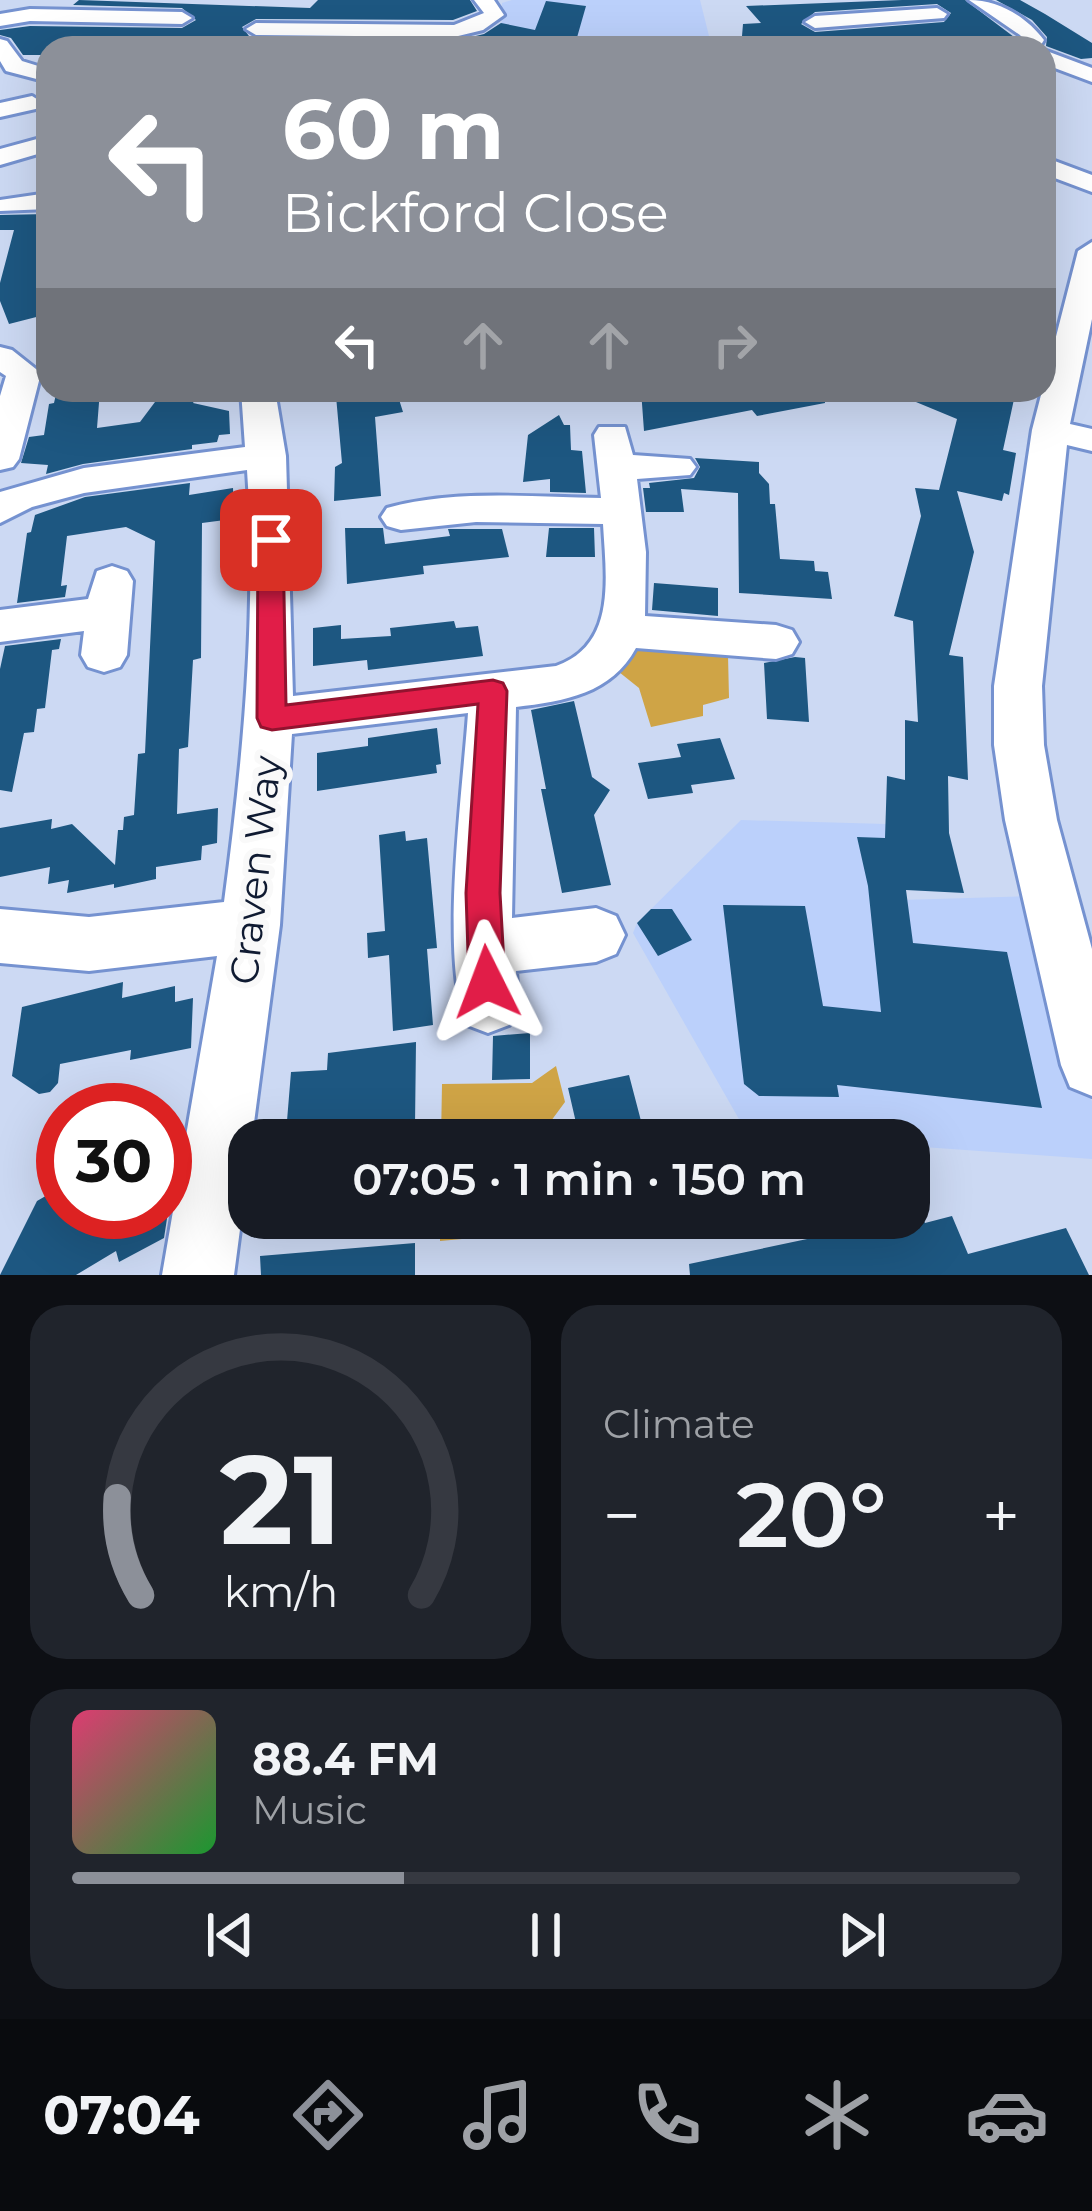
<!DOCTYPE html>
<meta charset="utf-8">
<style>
body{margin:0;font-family:Montserrat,sans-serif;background:#20242c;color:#f1f3f6;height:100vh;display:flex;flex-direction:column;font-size:45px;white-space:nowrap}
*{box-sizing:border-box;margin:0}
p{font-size:39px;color:#9ea1a6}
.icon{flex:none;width:66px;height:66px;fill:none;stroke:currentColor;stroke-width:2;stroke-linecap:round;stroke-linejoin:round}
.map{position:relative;height:1275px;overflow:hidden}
.sheet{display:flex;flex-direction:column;gap:30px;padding:30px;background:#0d0f14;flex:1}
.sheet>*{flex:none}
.banner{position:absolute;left:36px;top:36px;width:1020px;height:366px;border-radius:36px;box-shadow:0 12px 48px #0002;background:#8c9099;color:#fff;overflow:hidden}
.speed{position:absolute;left:36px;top:1083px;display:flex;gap:24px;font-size:60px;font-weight:700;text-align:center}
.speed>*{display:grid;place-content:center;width:156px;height:156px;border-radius:50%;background:#171b24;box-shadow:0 12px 48px #0002;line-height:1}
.speed .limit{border:18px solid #d22;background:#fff;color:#111}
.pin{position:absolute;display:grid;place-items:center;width:102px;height:102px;color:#fff;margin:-51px;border-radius:24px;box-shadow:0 6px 18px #0006}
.me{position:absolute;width:132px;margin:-66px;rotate:357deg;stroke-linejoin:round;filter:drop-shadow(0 0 9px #0008)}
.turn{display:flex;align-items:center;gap:42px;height:252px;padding:0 48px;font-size:54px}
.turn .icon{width:156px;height:156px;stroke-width:2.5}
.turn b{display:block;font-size:84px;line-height:102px}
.lanes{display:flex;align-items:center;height:114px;padding:0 48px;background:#0003;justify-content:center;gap:60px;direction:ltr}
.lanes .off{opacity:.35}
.big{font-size:90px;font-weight:600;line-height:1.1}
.sheet .card{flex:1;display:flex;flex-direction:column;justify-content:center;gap:18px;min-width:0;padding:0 42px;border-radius:36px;background:#20242c}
.sheet .dial{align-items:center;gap:0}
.dial svg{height:312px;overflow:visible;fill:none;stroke:#363941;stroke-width:7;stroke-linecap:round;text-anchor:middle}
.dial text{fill:#f1f3f6;stroke:none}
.song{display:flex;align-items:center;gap:36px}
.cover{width:144px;height:144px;border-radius:18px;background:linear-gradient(135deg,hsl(340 70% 55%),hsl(130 70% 35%))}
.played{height:12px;border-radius:6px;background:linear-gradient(90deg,#8c9099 35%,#363941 35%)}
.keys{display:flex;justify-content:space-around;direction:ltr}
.heat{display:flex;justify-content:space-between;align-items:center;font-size:66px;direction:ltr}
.sheet .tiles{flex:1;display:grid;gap:30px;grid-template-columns:1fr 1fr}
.card:last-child{grid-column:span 2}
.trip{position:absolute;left:228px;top:1119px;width:702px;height:120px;border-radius:36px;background:#171b24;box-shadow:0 12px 48px #0002;font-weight:600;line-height:120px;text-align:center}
.tab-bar{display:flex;height:192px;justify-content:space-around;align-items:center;background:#090b0e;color:#9ea1a6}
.tab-bar .icon{width:84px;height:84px}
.tab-bar .current{color:#8c9099}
.tab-bar b{font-size:54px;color:#f1f3f6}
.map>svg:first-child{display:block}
.built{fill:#bbd0fb}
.green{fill:#cfa446}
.building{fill:#1d5781;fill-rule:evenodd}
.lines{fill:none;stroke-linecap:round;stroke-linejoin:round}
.minor-casing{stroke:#7592d0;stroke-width:6}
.minor{fill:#fff;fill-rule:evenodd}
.route{fill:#e11d48;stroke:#92132f;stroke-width:3}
.labels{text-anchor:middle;stroke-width:12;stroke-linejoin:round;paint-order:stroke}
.street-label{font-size:39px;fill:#0f1a31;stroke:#f9f9f9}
</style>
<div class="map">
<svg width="1092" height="1275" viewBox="0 0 1092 1275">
<rect width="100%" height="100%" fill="#ccd9f3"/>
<!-- built -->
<path class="built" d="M512,0H700L712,48H488L502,21V3Z
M741,820L886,824L901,900L1036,896L1092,1102V1159L909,1146V1140L748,1135L633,933L637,923Z"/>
<!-- green -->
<path class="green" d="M638,647L728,655L729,698L703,705V716L651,727L639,688L619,672Z
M556,1066L565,1102L537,1140H441L442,1084L532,1083Z
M440,1218H532L484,1237L440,1241Z"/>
<!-- building -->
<path class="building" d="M79,0L310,8L318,0H470L477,11L453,20L256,19L242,27L249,36H146L131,48H48V55H23L11,38L0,35V30L30,26L182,28L196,20L182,8L73,5Z
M902,0H965L1018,40L1015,48H741L743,24L761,23L746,6ZM937,4L951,13L944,22L815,32L801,24L815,12Z
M996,0H1020L1045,14L1092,43V58L1081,59L1046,46L1047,37L1032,20Z
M546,1L586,6L574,48H271L274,40L455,41L484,34L501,23L535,30Z
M48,214V314L9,324L0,301V283L14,230H0V215Z
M57,390H100L97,428L140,422L164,390H201L193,403L229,411L230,434L219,435L217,442L192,445V449L83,464L46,474L48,465L21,463L29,437L44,435L49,404L54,403Z
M374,390H396L403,412L375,417L381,496L334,501L335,467L342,463L336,396Z
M641,390H824L825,403L757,416L752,410L644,431Z
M887,390H1016L1003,450L1016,453L1009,495L1004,493L1002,501L957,491L974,552L949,655L963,657L968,780L948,776L949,833L964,893L906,890L913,943L1007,952L1042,1108L837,1085L839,1097L759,1096L744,1084L723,905L805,906L823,1006L881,1012L868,886L857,837L885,838L887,776L905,780V720L918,722L913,621L894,616L921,516L915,488L939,490L957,419Z
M559,415L564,425H570L571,450L582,451L586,493L550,492V479L523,482L528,435Z
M695,458L759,462V473L769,484L770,504H775L780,559L814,561L815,571L828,572L832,599L739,593L738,493L681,489L684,512H646L643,488H650L649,483L694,478L700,467Z
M190,483L189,495L233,488L234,512L225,520L202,523L201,658L193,660L188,747L179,749L177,814L218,808L217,843L202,846L201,860L156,867V879L114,888V884L67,893L69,880L48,884L50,867L0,877V828L52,819L51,829L72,824L115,865L118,830H123L124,817L134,815L138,754L145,753L155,541L126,527L67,536L61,586L67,585L65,597L17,603L27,533L31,532L35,515L85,497Z
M345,528H383L385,544L450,536L448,529H502L509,557L423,566L424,574L347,584Z
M549,528H594L595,557H546Z
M654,583L718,588V616L652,610Z
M454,621L456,628L478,626L483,656L368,670L367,660L313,666V628L341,625V639L391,636L390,628Z
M61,639L59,649L52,650L45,708L37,709L34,732L24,733L12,792L0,790V669L5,646Z
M795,657L805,658L809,722L767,719L764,663Z
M574,701L592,777L610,790L594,815L611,885L562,893L541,789H546L531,710Z
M437,728L441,764L436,765L437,773L317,791V753L368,746V738Z
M720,738L735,779L691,785L693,793L648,799L638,763L681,757L677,744Z
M405,831L406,841L427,838L437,948L427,949L433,1025L393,1031L389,955L368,958L367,933L385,931L379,835Z
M651,909H672L692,940L658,956L637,923Z
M123,982L122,998L175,986V1002L193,998L191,1048L130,1060L131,1050L60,1064L58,1083L50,1092L39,1094L12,1076L22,1007Z
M530,1033V1079L492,1080L493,1036Z
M416,1042L415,1125L336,1135V1129L286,1133L291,1072L327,1070L328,1053Z
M629,1075L646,1140H580L568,1088Z
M63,1186V1212H168L164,1238L119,1262L116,1251L76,1275H0L37,1201Z
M921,1215L925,1223L952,1216L968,1254L1066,1228L1089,1275H690L689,1264Z
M415,1243V1275H261L260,1256Z"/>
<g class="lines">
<!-- minor casing -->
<g class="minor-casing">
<path id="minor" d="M474,0H494L504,15L483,30L454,37L256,35L246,29L256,23L454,25L484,13Z
M969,0C998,0 1026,16 1044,40L1039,48H1019L1024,40L1020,35Z
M937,8L947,14L944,18L815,28L805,22L815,16Z
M30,9L182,12L192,18L182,24L30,21L0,26V14Z
M0,39L7,41L22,61L48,69V82L6,71L0,61Z
M1044,50L1092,68V82L1044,64Z
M32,96L43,103L40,108L0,117V103Z
M48,136V151L0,165V149Z
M1044,157L1092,175V192L1044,174Z
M48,193V209L0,211V200Z
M1092,242V319L1070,424L1092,429V451L1067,445L1042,686L1044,745L1057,820L1092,949V1096L1070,1087L1061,1065L1005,820L994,745V686L1032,430L1078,251Z
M0,347L12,350L41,373L19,459L13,467L0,470V396L6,376L0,372Z
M241,390H275L286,456L293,696L556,666C617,645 606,577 603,524L476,522L401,530L387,526L381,517L387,508C455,489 531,497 601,498L594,435L599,427H625L633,455L690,459L696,467L690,475L637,479L646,552L645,616L776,625L792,630L799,642L792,654L776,659L636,648C611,694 565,701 516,707L512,918L596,908L616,916L625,935L616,954L596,962L516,971L518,1004L509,1025L488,1033L467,1025C439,960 463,789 468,713L292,734L280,925L234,1275H162L217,956L89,971L0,963V909L89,917L224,902C243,759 257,614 247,470L84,493L32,507L0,523V492L84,468L245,447Z
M112,566L127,571L133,581L127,655L120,667L104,672L88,667L81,655L84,631L0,642V610L88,599L97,571Z"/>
</g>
<!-- minor -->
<use href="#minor" class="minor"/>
</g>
<!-- route -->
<path class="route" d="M271,532L283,540L286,705L493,680L503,683L507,691L500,893L505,982L500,994L487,1000L474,994L469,982L466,893L478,704L272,730L261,727L257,718L258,540Z"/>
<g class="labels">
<!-- street labels -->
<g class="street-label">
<text transform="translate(255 870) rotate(-84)" y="14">Craven Way</text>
</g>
</g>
</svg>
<div class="speed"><div class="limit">30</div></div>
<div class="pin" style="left:271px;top:540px;background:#d93025"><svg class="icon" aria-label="arrive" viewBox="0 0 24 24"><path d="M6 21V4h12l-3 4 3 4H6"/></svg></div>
<svg class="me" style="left:487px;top:982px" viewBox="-20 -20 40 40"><path d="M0-17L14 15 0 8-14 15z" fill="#e11d48" stroke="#fff" stroke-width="4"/></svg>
<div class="trip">07:05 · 1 min · 150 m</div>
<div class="banner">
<div class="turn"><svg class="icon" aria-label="left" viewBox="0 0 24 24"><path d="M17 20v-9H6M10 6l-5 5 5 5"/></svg><div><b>60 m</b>Bickford Close</div></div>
<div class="lanes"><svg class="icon" aria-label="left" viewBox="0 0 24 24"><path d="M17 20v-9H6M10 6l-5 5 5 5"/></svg><svg class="icon off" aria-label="ahead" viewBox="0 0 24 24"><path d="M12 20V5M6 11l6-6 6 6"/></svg><svg class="icon off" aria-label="ahead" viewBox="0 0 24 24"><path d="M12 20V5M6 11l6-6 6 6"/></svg><svg class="icon off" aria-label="right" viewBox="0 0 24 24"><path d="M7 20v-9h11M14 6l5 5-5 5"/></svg></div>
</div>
</div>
<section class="sheet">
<div class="tiles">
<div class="card dial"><svg viewBox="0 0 100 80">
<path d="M14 69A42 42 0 1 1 86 69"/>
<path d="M14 69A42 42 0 0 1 8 44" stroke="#8c9099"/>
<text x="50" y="56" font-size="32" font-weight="700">21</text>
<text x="50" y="72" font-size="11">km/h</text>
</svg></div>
<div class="card"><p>Climate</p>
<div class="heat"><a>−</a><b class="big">20°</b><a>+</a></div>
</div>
<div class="card">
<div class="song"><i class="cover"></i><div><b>88.4 FM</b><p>Music</p></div></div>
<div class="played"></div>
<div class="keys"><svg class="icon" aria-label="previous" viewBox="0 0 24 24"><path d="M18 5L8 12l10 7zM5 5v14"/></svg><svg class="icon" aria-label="pause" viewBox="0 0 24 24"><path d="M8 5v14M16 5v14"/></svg><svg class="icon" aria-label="next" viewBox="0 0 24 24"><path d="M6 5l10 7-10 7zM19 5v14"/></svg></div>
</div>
</div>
</section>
<nav class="tab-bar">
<b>07:04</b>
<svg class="icon current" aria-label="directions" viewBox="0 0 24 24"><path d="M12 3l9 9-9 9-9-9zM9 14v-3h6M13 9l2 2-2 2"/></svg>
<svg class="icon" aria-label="music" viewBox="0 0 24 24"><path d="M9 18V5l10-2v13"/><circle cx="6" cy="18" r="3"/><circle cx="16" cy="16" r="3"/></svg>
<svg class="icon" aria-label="phone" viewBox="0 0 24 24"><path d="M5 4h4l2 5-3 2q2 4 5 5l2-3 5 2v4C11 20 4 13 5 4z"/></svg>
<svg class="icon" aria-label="climate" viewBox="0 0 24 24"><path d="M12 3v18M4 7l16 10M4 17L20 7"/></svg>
<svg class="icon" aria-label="car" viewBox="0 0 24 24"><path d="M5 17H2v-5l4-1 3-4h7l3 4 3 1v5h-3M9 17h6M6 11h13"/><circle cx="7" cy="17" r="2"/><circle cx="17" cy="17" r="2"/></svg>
</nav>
